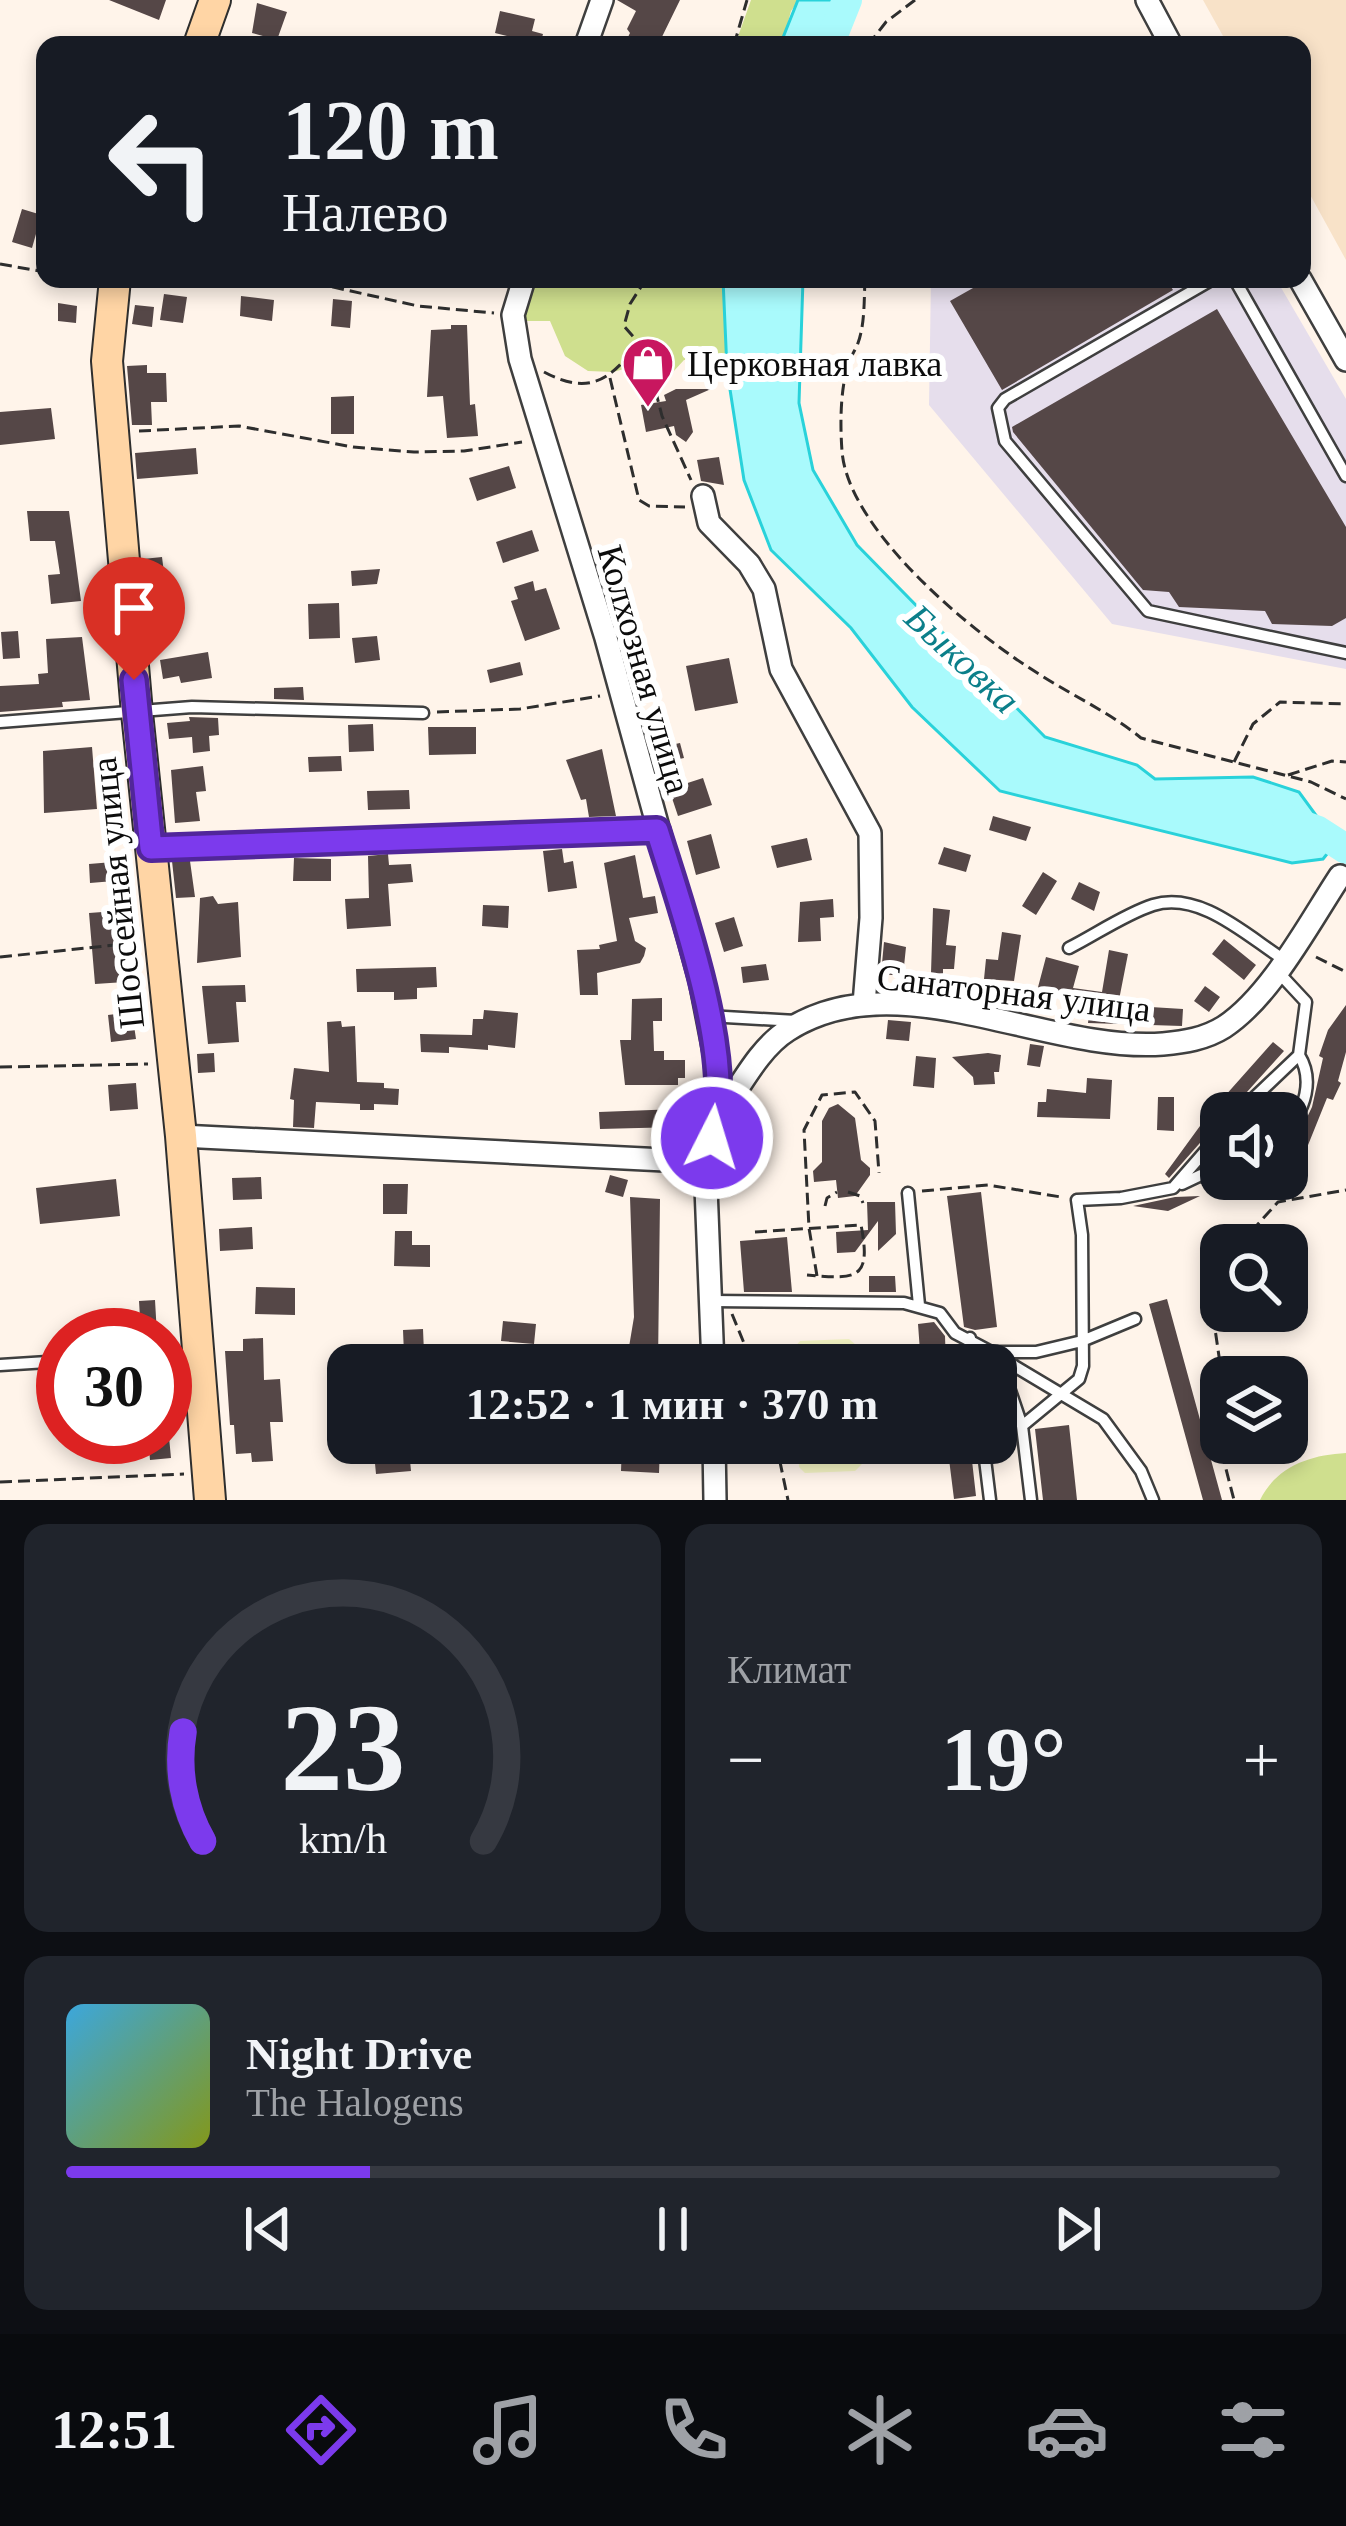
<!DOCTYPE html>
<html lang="ru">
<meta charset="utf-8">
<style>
body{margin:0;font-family:Georgia,serif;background:#20242c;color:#f1f3f6;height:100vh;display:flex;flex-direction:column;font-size:45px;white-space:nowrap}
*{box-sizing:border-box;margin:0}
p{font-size:39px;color:#9ea1a6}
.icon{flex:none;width:66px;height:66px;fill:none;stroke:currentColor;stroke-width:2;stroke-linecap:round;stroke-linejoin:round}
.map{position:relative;height:1500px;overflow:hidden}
.details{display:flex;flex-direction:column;gap:24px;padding:24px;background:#0d0f14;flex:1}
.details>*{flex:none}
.guide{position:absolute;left:36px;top:36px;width:1275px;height:252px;border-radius:24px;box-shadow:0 6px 18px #0003;background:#171b24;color:#f1f3f6;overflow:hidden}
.tools{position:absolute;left:1200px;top:1092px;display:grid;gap:24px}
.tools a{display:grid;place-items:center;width:108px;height:108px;border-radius:24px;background:#171b24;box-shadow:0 6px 18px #0003;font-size:60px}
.speed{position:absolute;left:36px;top:1308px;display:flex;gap:24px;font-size:60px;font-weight:700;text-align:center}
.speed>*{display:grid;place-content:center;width:156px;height:156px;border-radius:50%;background:#171b24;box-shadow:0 6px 18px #0003;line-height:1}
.speed .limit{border:18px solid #d22;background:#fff;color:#111}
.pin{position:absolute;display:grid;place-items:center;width:102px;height:102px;color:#fff;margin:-123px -51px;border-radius:50% 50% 50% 0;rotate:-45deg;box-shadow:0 0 12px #0007}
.pin .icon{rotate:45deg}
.me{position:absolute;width:132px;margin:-66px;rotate:5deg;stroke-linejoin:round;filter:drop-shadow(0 0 9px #0008)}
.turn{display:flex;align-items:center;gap:42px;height:252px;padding:0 48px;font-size:54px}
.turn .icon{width:156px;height:156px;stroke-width:2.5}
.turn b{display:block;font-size:84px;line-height:102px}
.big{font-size:90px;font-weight:600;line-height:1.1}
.details .tile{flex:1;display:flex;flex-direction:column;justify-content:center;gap:18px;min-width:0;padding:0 42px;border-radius:24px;background:#20242c}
.details .dial{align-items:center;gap:0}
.dial svg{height:312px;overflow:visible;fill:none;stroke:#363941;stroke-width:7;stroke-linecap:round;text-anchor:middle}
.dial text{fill:#f1f3f6;stroke:none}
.song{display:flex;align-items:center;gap:36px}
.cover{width:144px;height:144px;border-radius:18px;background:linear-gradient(135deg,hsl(200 70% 55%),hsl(70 70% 35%))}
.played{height:12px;border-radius:6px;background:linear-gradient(90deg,#7c3aed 25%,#363941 25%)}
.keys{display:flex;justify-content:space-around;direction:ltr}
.heat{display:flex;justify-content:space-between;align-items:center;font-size:66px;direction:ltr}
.details .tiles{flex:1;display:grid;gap:24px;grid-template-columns:1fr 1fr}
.tile:last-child{grid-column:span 2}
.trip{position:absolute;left:327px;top:1344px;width:690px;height:120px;border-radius:24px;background:#171b24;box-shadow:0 6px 18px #0003;font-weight:600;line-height:120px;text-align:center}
.dock{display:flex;height:192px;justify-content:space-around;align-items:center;background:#090b0e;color:#9ea1a6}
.dock .icon{width:84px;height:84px}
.dock .selected{color:#7c3aed}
.dock b{font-size:54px;color:#f1f3f6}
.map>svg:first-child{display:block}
.industrial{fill:#e6deec}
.farmland{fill:#f8e2c8}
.forest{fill:#cfdf8e}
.pitch{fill:#f3f3c3}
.water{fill:#a9fafc;stroke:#29d2da;stroke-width:3}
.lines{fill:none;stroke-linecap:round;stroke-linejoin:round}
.river{stroke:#a9fafc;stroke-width:30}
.building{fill:#554747}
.lane-casing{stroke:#3f3f3f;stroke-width:15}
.street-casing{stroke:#3f3f3f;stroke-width:26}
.secondary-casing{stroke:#2e2e2e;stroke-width:34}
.path{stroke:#2e2e2e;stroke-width:3;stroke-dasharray:12 6;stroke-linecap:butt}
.lane{stroke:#fff;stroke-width:10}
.street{stroke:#fff;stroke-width:21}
.secondary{stroke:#ffd5a5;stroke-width:30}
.route-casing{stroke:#51269a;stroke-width:30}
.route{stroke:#7c3aed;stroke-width:21}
.labels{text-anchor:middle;stroke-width:12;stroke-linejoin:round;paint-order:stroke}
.poi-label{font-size:36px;fill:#0c0c0c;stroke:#fff;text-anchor:start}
.street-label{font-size:36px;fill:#0c0c0c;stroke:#fff}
.water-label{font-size:39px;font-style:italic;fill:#0b7f8a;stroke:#fff}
</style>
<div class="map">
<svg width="1346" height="1500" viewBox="0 0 1346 1500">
<rect width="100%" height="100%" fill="#fff4ea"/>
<!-- industrial -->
<path class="industrial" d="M931,279H1276L1346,399V669L1112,624L929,405Z"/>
<!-- farmland -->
<path class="farmland" d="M1203,0H1346V260L1302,180V45H1228Z"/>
<!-- forest -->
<path class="forest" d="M751,0H799L791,11L782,45H735Z
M521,279H734L730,357L724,362L684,360L673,372L666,374L635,366L613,372L588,371L565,356L550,321H523Z
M1346,1453V1500H1260C1277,1466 1310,1455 1346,1453Z"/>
<!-- pitch -->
<path class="pitch" d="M849,1339L856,1345L857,1365H794L793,1349L800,1341Z
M798,1443H861L862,1464L855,1471L805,1473L799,1467Z"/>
<!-- water -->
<path class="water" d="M798,0H837L819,45H780Z
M723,279H803L799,403L813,470L857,545L1045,737L1137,765L1155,779L1253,777L1299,792L1318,818L1331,849L1323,859L1292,863L1000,791L912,707L851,628L771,550L744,480L727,370Z"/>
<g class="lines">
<!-- river -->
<path class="river" d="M829,45L847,0
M1287,820L1318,831L1346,849"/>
</g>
<!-- building -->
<path class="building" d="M109,0H166L159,20Z
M617,0H680L658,45H624L630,33L627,29L636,11Z
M257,3L287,12L277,40L252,33Z
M500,11L535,19L532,31L543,34L540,45H518L519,39L495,33Z
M22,209L45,216V237L36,234L32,248L12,242Z
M989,279H1166L1173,290L1002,390L950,301Z
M164,294L187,297L183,323L160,320Z
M241,296L274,300L272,321L240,316Z
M333,299L352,301L350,328L331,326Z
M58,303L77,306L76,323L58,321Z
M135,305L154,307L152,327L132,324Z
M1217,309L1346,527V618L1332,626L1272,624L1265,611L1179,607L1169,592L1143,590L1013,432L1012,427Z
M451,325H467L470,405L475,404L478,436L447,438L443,396L427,397L431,330L451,329Z
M147,365V373H166L167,402H151L152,425H132L127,366Z
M676,389H711L686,400L693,432L686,442L676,435L674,426L646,432L641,405L666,401L664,395Z
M354,396V434H331V397Z
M51,408L55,439L0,445V412Z
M196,448L198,474L137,479L135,453Z
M719,457L724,485L701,481L697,460Z
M509,466L516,488L477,501L469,478Z
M27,511H69L81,601L51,604L48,575L60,574L55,541H30Z
M532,530L539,551L503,563L496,542Z
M162,557L165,581L146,583L143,559Z
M380,569L377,584L352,586L351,571Z
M533,581L535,591L546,588L560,629L525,641L511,601L518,599L514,587Z
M339,603L340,638L309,639L308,604Z
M174,609L177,629L152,632L150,612Z
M18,631L20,658L3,659L1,632Z
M377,636L380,660L355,663L352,638Z
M82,637L90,700L62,702L63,707L0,712V686L39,684L38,674L48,673L46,639Z
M208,652L212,678L181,683L179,676L163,679L160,660Z
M729,658L738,703L695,711L686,666Z
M520,662L523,675L490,683L487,670Z
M303,687L304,700L274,699V688Z
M189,717L218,718L219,735L209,736L210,751L193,753L192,737L169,739L167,723L190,721Z
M373,724L374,751L349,752L348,725Z
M428,727H476V754L429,755Z
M680,743L684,758L660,763L657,748Z
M92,747L97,809L44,813L43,751Z
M602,749L616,816L589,817L586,799L581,800L566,760Z
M341,756L342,771L309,772L308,757Z
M203,766L206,791L196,792L200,821L175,823L171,770Z
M703,778L712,805L678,816L669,789Z
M409,790L410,809L368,810L367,791Z
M993,816L1031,827L1026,841L989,830Z
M711,834L720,868L696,875L687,841Z
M807,838L812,860L777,868L771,846Z
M944,847L971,855L966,872L938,864Z
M562,849L564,863L573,861L577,888L548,892L543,851Z
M388,854L389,865L411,864L413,882L388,884L391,926L347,929L345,899L369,898L368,856Z
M635,855L643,898L655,896L658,913L629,918L635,941L646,948L644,956L640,963L597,973L598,995H580L577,950L600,949L599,945L617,941L604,863Z
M294,858L331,859V881H293Z
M172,861H190L195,897L176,898Z
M113,862L114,881L90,883L89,864Z
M1043,872L1057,881L1036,915L1022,906Z
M1079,882L1100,892L1094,911L1071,899Z
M213,896L218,904L238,902L241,957L197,963L200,898Z
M833,899L834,917L820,918L821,941L798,942L800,902Z
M483,905L509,906L508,928L482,926Z
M933,908L950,910L946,945L956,946L954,969H943V974L931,973Z
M116,911L119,958H124L125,982L95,984L89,913Z
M734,917L743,946L724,952L715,923Z
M1002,932L1021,935L1014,981L984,979L986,959L998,960Z
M1224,939L1256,965L1244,980L1212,954Z
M884,942L906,947L903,976L881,974Z
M1109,950L1128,954L1118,1005L1183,1009L1182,1026L1088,1023L1090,1006L1037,991L1046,957L1079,966L1073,988L1102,992Z
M766,964L769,980L743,983L741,967Z
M436,967L437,987L417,988V999L394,1000V992H357L356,969Z
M245,985L246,1002H236L239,1042L208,1044L202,986Z
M1205,986L1220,997L1209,1012L1194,1001Z
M662,998V1021H653L654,1051H664V1060H685V1078H678V1085H625L620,1040H631L632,999Z
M1346,1005V1052L1338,1081L1341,1083L1333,1100L1327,1098L1302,1160L1289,1155L1312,1107L1323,1058L1319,1056L1328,1030Z
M484,1010L518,1013L515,1048L488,1045V1050L449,1047V1053L421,1052L420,1034L472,1035L473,1019H483Z
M132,1012L136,1039L111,1042L108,1015Z
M888,1020L911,1022L909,1041L886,1039Z
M341,1021L342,1027L355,1026L357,1082L384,1083V1088L399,1089L398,1105L374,1104V1110H360V1104L316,1102L314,1128L293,1127L294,1100L290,1099L294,1068L329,1072L327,1022Z
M1273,1042L1284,1051L1228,1113H1221V1123L1214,1127L1169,1178L1165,1174L1208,1115Z
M1030,1044L1044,1046L1040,1067L1027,1065Z
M214,1053L215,1072L198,1073L197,1054Z
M988,1053L1001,1055L999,1072H994L995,1084L974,1085L973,1077L952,1057Z
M916,1056L936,1058L934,1088L913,1086Z
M1087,1078L1112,1080L1110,1119L1037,1117L1038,1102H1046L1047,1089L1086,1093Z
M136,1083L138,1109L110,1111L108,1085Z
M1158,1097H1174V1131L1157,1130Z
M838,1104L855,1118L861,1160L870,1168V1175L855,1196L838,1198L836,1180L814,1182L813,1171L822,1162V1121L829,1108Z
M678,1109V1127L600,1129L599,1112Z
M610,1175L628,1180L623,1197L605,1192Z
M261,1177L262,1199L233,1200L232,1178Z
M116,1179L120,1216L40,1224L36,1188Z
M383,1184H408L407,1214H383Z
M981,1192L997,1327L975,1330L964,1327L947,1196Z
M1200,1196L1168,1211L1133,1206L1175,1197Z
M630,1197L660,1199L658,1365H626L634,1317Z
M867,1202H895L896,1234L878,1251V1221L855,1252L837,1253L836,1232L868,1230Z
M252,1227L253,1249L220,1251L219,1229Z
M395,1231H412V1245H430V1267L394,1266Z
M787,1237L792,1292H744L740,1241Z
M869,1276H895L896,1292H869Z
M256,1287L295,1288V1315L255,1314Z
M1167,1299L1222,1500H1203L1149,1304Z
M155,1300L157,1335H141L139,1301Z
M503,1321L536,1324L534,1344L501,1341Z
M934,1322L945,1336L946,1365H921L918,1324Z
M423,1329L424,1353L404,1354L403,1330Z
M263,1338L264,1380L280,1379L283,1422H270L273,1461L252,1462L251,1453L236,1454L234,1425H230L225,1351H243V1339Z
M1069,1425L1077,1500H1043L1035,1429Z
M148,1437H169L171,1458L150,1460Z
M622,1443H660L659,1473L621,1471Z
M947,1443H970L976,1496L954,1499Z
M409,1450L411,1471L376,1474L374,1453Z"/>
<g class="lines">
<!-- lane casing -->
<g class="lane-casing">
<path id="lane" d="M1213,279L1005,399L998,408L1005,441L1148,611L1346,653
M1228,279L1235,280L1346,476
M0,722L192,707L423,713
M1069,948C1095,935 1125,914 1153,905C1199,891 1245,934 1280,957
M708,1016L796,1021
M1238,1113L1299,1055L1306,1002L1279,973
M1287,1133C1304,1109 1315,1081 1299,1055
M1182,1184L1201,1175L1206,1178L1221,1166
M908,1193L919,1305
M712,1301L904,1303L940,1313L955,1333L991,1352L1002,1367L1022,1426L1031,1500
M1135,1319L1082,1341L1036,1352H991L1103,1419L1141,1471L1153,1500
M970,1338L974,1365
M165,1356L198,1354
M0,1365L63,1361
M1022,1426L1079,1379L1083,1366L1082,1235L1077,1200L1121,1198L1173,1188L1221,1133
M983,1443L990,1500"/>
</g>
<!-- street casing -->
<g class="street-casing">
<path id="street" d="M1147,0L1171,45
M586,45L602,0
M524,279L513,315L520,359L606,638L700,980L715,1057L720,1115L705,1162L713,1365
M1300,279L1346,360
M703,496L709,523L749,564L764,589L781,669L870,833L871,918L864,1004
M151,847L657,830
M720,1115C740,1087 759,1048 788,1030C897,960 1044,1053 1163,1044C1184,1042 1205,1039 1224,1027C1271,996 1309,923 1340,876
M181,1136L705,1162
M714,1443L715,1500"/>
</g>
<!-- secondary casing -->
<g class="secondary-casing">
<path id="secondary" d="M199,45L215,0
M115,279L107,361L137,713L181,1136L210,1500"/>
</g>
<!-- path -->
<path class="path" d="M734,45L747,0
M868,45L886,22L915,0
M0,264L45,272
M297,279L418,306L494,313
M646,279L630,304L624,326L645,350L662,416L691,480
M865,279C864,299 865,324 858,343C856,349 852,354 850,360C840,385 840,424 842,451C848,531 975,635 1039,674C1073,696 1109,712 1141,738L1311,782L1346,799
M544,372C589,396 610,380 637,345
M610,378L639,500L649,506L685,507
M139,431L239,426L353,447L414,452L464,451L522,442
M437,712L520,709L600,696
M1234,762L1253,724L1280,702L1346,704
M1288,775L1332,761L1346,762
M0,957L134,943
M1316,957L1346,972
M0,1067L148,1064
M922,1191L988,1185L1061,1197
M848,1192L860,1196L863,1203
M825,1206L827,1198L837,1192
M755,1232L861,1225C872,1281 856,1279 807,1275
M1239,1245L1278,1202L1346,1190
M817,1276L809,1228L804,1130L822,1095L855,1092L875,1121L879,1173
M1221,1280L1213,1315L1222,1377
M732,1314L753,1365
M1221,1417L1217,1434L1234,1500
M776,1443L788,1500
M0,1482L184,1474"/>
<!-- lane -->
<use href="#lane" class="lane"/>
<!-- street -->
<use href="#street" class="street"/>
<!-- secondary -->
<use href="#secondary" class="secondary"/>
</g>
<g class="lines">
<!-- route casing -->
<g class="route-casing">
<path id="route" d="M134,680L151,848L657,830C681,907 737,1063 712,1138"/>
</g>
<!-- route -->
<use href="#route" class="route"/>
</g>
<!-- icons -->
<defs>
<g id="shop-pin" transform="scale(2.7)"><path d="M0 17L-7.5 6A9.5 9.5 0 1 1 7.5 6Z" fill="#c8175f" stroke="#fff"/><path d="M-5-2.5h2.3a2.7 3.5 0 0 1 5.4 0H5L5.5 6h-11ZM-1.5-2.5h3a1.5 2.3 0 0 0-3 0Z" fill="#fff"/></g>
</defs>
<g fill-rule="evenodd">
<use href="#shop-pin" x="648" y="363"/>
</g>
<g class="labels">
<!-- poi labels -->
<g class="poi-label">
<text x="687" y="376">Церковная лавка</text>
</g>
<!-- street labels -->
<g class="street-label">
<text transform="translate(645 669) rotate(74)" y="13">Колхозная улица</text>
<text transform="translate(117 893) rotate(-96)" y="13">Шоссейная улица</text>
<text transform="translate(1014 992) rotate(7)" y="13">Санаторная улица</text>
</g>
<!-- water labels -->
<g class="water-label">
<text transform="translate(963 658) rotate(43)" y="14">Быковка</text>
</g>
</g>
</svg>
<div class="tools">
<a><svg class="icon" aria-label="sound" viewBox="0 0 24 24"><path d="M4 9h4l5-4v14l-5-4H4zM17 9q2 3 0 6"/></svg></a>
<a><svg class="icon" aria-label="search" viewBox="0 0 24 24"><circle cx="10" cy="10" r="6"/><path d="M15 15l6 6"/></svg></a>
<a><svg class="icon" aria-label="layers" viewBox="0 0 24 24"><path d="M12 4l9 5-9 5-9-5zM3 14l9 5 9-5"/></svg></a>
</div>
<div class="speed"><div class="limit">30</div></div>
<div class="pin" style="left:134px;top:680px;background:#d93025"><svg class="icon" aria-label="arrive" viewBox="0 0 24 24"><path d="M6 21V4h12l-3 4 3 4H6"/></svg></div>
<svg class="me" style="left:712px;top:1138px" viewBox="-20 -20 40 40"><circle r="17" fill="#7c3aed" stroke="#fff" stroke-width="3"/><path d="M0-11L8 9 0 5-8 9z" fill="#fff"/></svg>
<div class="trip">12:52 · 1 мин · 370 m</div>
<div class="guide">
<div class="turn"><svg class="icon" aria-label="left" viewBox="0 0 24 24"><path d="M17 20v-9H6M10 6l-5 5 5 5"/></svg><div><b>120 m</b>Налево</div></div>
</div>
</div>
<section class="details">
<div class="tiles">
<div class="tile dial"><svg viewBox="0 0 100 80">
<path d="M14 69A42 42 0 1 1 86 69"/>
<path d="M14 69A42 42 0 0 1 9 41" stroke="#7c3aed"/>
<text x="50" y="56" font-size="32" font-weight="700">23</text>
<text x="50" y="72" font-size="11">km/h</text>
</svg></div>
<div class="tile"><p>Климат</p>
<div class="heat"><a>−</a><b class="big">19°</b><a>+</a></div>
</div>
<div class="tile">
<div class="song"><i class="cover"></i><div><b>Night Drive</b><p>The Halogens</p></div></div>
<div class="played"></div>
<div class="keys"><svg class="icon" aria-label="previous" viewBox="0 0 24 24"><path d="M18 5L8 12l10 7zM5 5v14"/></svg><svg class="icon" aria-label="pause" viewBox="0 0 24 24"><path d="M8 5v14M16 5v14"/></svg><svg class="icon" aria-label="next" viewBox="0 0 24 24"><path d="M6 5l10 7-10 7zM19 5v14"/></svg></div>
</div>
</div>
</section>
<nav class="dock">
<b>12:51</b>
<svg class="icon selected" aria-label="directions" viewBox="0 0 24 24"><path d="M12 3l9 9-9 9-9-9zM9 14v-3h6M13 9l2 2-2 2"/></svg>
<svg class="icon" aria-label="music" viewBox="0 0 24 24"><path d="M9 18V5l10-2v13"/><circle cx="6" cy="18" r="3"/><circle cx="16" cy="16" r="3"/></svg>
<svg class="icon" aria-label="phone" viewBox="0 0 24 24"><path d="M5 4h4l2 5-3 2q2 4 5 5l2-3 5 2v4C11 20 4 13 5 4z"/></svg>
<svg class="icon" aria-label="climate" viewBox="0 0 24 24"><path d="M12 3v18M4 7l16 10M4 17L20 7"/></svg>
<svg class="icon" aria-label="car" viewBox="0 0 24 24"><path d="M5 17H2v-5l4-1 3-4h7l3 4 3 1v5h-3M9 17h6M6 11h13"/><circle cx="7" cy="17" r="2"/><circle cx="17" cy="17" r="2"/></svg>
<svg class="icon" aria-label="filters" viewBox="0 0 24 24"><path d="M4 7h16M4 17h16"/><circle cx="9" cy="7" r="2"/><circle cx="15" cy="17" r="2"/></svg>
</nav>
